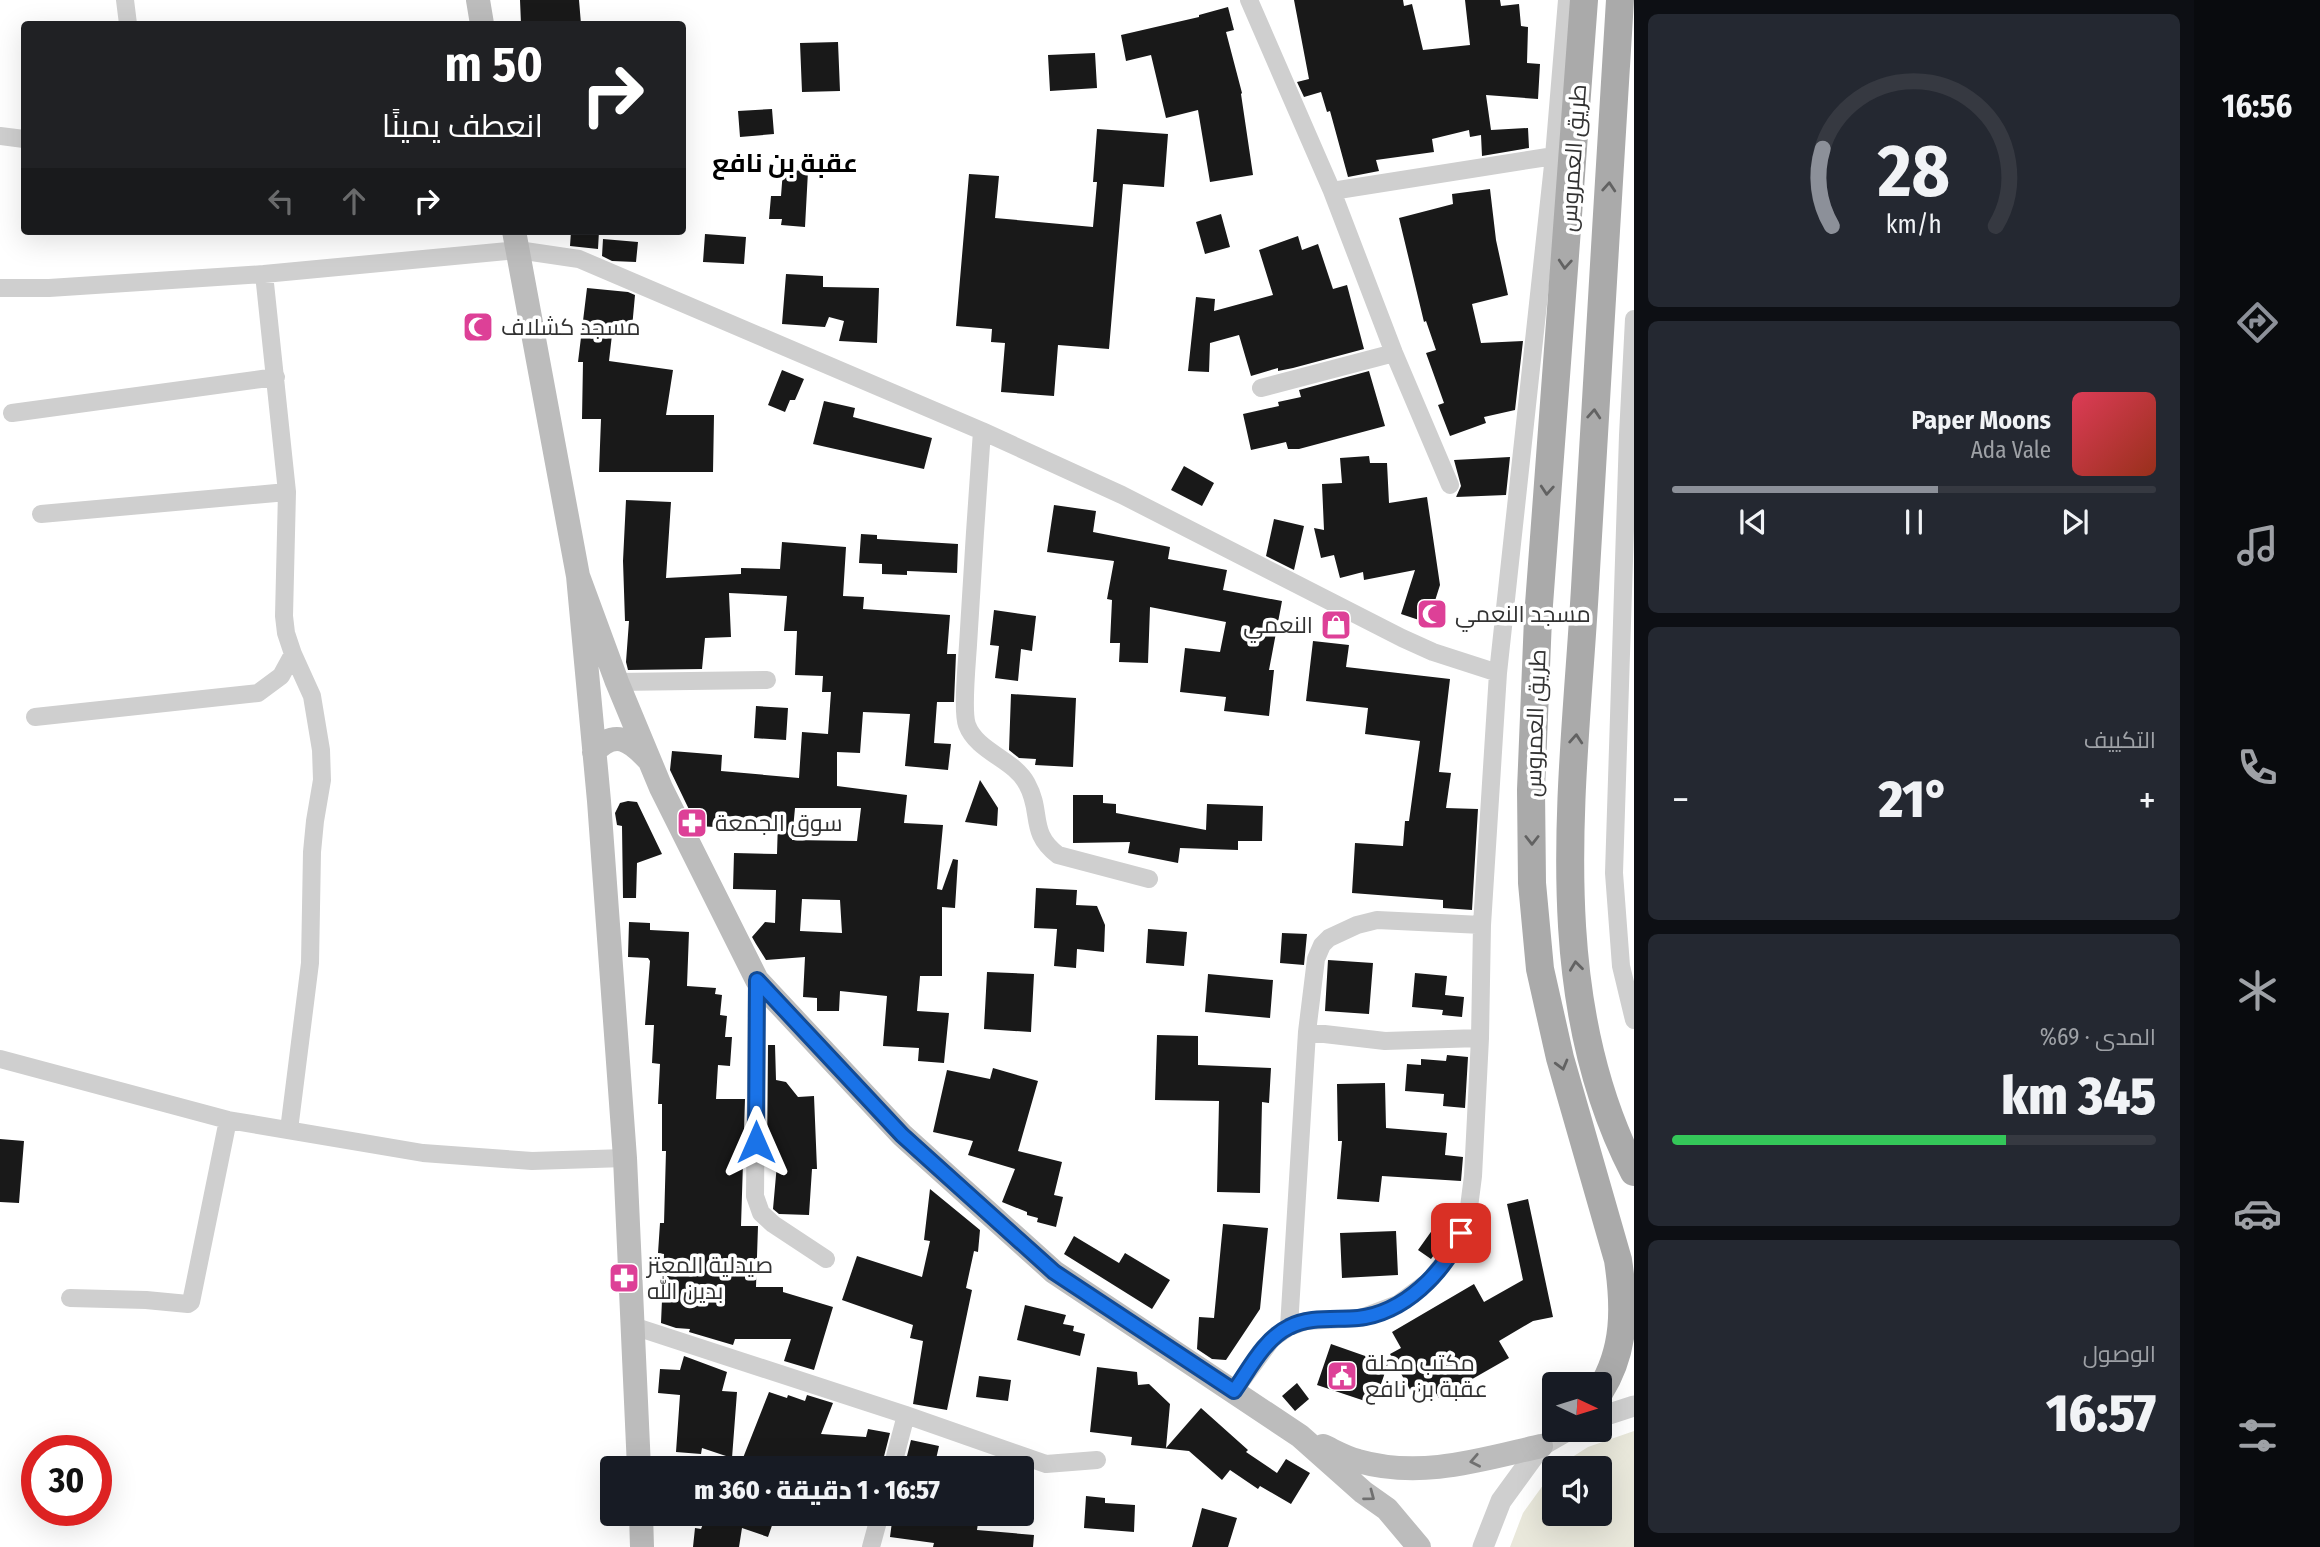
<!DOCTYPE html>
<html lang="ar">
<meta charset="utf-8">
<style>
body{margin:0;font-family:"Fira Sans Condensed",Cairo,sans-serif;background:#242831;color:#f1f3f6;direction:rtl;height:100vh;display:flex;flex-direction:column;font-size:26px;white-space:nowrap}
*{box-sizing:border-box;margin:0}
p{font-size:23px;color:#9ea1a6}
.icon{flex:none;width:38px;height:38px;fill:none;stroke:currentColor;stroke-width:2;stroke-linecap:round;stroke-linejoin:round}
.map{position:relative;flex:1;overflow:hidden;direction:ltr}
.side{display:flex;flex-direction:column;gap:14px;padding:14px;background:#0d0f14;width:560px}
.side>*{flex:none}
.hud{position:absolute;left:21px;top:21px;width:665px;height:214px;border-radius:7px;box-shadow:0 7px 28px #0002;direction:rtl;background:#202124;color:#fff;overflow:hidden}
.needle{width:46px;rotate:94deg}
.buttons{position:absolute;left:1542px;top:1372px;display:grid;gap:14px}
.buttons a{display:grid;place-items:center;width:70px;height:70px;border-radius:7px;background:#171b24;box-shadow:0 7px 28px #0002;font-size:35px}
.speed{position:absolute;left:21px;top:1435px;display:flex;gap:14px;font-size:35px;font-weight:700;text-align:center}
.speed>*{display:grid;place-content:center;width:91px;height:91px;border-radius:50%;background:#171b24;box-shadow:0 7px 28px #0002;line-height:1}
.speed .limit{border:10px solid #d22;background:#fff;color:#111}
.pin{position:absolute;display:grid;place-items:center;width:60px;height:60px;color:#fff;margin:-30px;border-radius:14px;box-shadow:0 4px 10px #0006}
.me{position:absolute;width:77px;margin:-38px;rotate:0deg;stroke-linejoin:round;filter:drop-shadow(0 0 5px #0008)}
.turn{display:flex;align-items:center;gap:24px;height:147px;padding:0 28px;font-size:32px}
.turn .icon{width:91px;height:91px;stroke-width:2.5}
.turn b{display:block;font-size:49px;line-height:60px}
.lanes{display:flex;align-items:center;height:66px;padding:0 28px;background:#0003;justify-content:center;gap:35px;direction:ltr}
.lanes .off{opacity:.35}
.big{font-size:52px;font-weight:800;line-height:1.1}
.side .widget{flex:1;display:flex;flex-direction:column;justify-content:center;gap:10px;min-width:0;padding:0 24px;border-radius:10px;background:#242831}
.side .dial{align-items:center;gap:0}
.dial svg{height:182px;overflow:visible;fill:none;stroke:#363941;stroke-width:7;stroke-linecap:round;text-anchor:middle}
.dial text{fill:#f1f3f6;stroke:none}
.song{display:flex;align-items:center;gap:21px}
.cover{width:84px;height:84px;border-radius:10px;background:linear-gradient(135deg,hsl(350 70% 55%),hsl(10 70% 35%))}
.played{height:7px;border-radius:4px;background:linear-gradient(90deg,#8c9099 55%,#363941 55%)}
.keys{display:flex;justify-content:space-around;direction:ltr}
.heat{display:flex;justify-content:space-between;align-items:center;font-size:38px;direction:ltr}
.charge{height:10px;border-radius:5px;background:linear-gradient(90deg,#34c759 69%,#363941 0)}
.trip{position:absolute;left:600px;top:1456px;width:434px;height:70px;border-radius:7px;background:#171b24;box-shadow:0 7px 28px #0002;font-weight:800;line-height:70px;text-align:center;direction:rtl}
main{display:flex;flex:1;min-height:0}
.menu{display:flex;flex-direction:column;width:126px;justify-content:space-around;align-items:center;background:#090b0e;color:#9ea1a6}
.menu .icon{width:49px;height:49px}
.menu .active{color:#8c9099}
.menu b{font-size:32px;color:#f1f3f6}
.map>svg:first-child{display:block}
.green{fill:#e9e8db}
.building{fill:#191919;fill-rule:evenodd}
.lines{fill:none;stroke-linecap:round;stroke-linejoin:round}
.minor{stroke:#cfcfcf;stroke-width:18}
.tertiary{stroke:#cfcfcf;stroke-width:21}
.secondary{stroke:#bcbcbc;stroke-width:24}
.primary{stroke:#aaa;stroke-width:28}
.oneway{stroke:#626262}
.oneway2{stroke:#707070}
.route-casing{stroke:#114b97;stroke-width:18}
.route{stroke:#1a73e8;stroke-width:12}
.labels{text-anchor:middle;stroke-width:7;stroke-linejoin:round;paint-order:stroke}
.street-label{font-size:23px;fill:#323232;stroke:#fff}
.poi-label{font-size:23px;fill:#323232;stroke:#fff;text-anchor:start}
.quarter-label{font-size:26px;font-weight:bold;fill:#000;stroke:#fff}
</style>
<main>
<nav class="menu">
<b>16:56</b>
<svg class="icon active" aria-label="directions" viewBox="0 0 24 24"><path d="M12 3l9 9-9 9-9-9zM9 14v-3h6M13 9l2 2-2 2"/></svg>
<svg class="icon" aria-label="music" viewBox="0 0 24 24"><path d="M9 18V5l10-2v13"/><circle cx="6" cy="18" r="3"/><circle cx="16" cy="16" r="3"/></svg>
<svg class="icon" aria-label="phone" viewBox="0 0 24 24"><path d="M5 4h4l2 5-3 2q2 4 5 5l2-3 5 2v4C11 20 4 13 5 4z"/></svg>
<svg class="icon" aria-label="climate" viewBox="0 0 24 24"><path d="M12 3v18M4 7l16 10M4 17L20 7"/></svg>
<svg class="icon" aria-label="car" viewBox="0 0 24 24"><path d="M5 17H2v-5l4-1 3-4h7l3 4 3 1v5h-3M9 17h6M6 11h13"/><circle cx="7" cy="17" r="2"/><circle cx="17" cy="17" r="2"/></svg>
<svg class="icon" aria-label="filters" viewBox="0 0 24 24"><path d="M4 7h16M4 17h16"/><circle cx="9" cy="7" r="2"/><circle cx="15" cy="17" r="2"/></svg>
</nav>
<section class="side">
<div class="widget dial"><svg viewBox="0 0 100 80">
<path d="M14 69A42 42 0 1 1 86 69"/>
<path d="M14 69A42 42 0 0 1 10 35" stroke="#8c9099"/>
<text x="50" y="56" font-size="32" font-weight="700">28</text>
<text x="50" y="72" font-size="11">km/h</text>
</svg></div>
<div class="widget">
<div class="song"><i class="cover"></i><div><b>Paper Moons</b><p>Ada Vale</p></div></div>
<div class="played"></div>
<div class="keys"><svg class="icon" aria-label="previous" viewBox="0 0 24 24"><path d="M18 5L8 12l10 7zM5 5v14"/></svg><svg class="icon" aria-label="pause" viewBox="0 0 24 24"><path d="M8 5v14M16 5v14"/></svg><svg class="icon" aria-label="next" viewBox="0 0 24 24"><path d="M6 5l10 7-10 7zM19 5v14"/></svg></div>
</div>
<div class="widget"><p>التكييف</p>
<div class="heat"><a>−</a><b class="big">21°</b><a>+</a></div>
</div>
<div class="widget"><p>المدى · 69%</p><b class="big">345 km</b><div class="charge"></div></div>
<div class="widget"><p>الوصول</p><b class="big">16:57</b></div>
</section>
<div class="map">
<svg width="1634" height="1547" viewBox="0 0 1634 1547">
<rect width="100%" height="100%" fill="#fff"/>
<!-- green -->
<path class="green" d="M1634,1431V1547H1510L1523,1513L1554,1470V1514H1600V1468H1555L1588,1447Z"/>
<!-- building -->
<path class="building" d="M520,0H579L581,24H521Z
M1294,0H1403L1404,6L1412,4L1423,50L1470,45L1465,0H1500L1501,6L1519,4L1521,26L1528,27L1527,63L1540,64L1538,99L1486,95L1491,130L1528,128L1529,148L1482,156L1481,135L1470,137L1469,130L1432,139L1434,152L1376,160L1379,171L1348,177L1330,111L1327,112L1321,92L1304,97L1297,82L1309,79Z
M1228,7L1234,30L1226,32L1242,93L1241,94L1253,175L1210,182L1198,110L1166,118L1151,55L1126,61L1121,35L1199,17V15Z
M838,42L840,91L802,92L800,43Z
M1095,53L1097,88L1050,91L1048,55Z
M772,109L774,134L740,137L738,111Z
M1097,129L1168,134L1164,187L1123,184L1109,349L1058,345L1054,396L1001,392L1005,343L991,342L992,329L956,326L969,174L999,176L995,218L1093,227L1097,182H1093Z
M783,170L808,171L805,227L781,225L782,219H769L771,196H781Z
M1490,189L1496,240L1508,295L1472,304L1481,343L1523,341L1515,410L1484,417L1486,423L1450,436L1438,405L1444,403L1426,353L1436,350L1426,321L1424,322L1399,218L1453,204L1452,194Z
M1221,214L1230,247L1205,254L1196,222Z
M571,231H599L598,249L570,246Z
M705,234L746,237L744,264L703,262Z
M1298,236L1302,250L1318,244L1333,289L1347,285L1364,349L1293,368L1278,371V368L1251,376L1239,335L1210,343L1209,372L1188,371L1196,297L1215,299L1214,311L1273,295L1259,250Z
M603,239L638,242L636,262L612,261L602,256Z
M786,274L823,276V287L879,288L877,343L839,341L844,321L829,317L825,327L782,324Z
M587,288L628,292L635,295L632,328L613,326L609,361L673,370L666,415H714L713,472H599L601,419H582L583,362H578Z
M782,370L804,379L795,400H790L785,412L768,405Z
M1369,371L1385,426L1299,449H1288L1286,442L1251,450L1243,414L1279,406L1278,402L1301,397L1299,390Z
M824,401L855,408L853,417L932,438L924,469L813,444Z
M1369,456L1370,463H1387L1389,503L1427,497L1440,585L1428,623L1401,614L1415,570L1364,580L1363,572L1340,578L1334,555L1321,558L1314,528L1324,530L1322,484L1342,483L1340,458Z
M1510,457L1506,495L1456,497L1461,486L1454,460Z
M1184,466L1214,483L1202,506L1171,490Z
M626,500L671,502L666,578L741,574V568L780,569L782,542L846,547L843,596L864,597L863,609L950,615L947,654H956L954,702H937L934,743L951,744L948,770L905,766L910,714L863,712L860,753L837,752V786L907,795L904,823L943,825L937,889L942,890L953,859L958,860L955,908L942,907V976H920L917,1011L949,1013L944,1063L918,1061L919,1048L883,1046L887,996L840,991L839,1011H817V998L803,997L805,957L766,960L756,944L752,937L765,922L775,923L776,890L733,889L734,853L777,854L778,821L716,815L715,827L697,826L670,770L672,751L722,755L721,771L799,778L802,732L828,734L831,692H822L823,676L795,675L797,631H784L787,596L729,593L731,637L705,638L702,669L628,670L626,662L629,621H625L623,561ZM795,808H861L857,841L792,840ZM802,899L840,900L842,933L800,931Z
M1054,505L1096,511L1093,532L1170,547L1168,559L1227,570L1223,590L1282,601L1269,670H1274L1269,716L1224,711L1226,697L1180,692L1185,648L1220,652L1226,622L1150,607L1148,663L1119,662L1120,643H1110L1112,600L1107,599L1114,561L1047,552Z
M1274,519L1304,526L1294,570L1266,556Z
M861,534L877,535V539L958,544L957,573L907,571V575L882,574V564L859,563Z
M994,610L1036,616L1032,651L1021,649L1018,681L995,678L999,646L990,645Z
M1313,641L1349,645L1346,667L1450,679L1439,772L1451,773L1446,808L1478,809L1472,910L1443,908V900L1352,893L1355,843L1403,846L1405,821H1409L1420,741L1365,734L1368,708L1306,701Z
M1011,694L1076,698L1073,767L1035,765L1036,759L1019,758L1009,750Z
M756,706L788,708L786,740L754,738Z
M980,780L998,808L997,826L965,822Z
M1073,795H1103V803L1116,804V813L1206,830L1207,804L1263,806L1262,841H1238V850L1180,848L1178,863L1128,853L1130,842L1073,843Z
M628,801L637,802L662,854L637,863L636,898H623L622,826L617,825L615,813L620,803Z
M1036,888L1077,890L1076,905L1097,906L1105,925L1104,952L1077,949L1076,968L1054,966L1057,929L1034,928Z
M629,922L650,923V930L689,932L687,986L716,988L715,994L722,995L720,1015L727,1016L725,1037H732L730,1066L718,1065L716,1099H745L741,1226H758L756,1287H783V1292L833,1307L814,1370L784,1361L791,1339H735L733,1345L689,1332L690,1329L676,1328L661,1323L664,1254L658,1253L660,1223H664L666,1151H662V1104H658L660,1064L652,1063L654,1025H645L650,961L648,958L628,957Z
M1148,929L1187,932L1184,966L1146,963Z
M1282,933L1307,934L1304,965L1280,963Z
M1328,960L1373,963L1369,1014L1325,1011Z
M987,972L1034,974L1031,1032L984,1029Z
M1415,973L1447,976L1445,995L1464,997L1462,1017L1442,1015L1443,1010L1412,1007Z
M1208,974L1273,980L1270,1018L1205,1012Z
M1157,1035L1198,1036V1065L1271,1068L1269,1103L1262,1102L1260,1193L1217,1192L1219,1101L1155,1100Z
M768,1045H775L776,1080L786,1082L798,1097L814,1096L817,1169H812L809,1215L779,1214L773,1209L777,1164H772V1159H767Z
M1447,1055L1468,1057L1465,1108L1443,1106L1444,1094L1405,1091L1407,1064L1421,1065V1059L1446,1061Z
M993,1068L1038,1081L1018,1151L1062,1162L1054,1195L1063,1197L1056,1227L1037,1222L1038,1218L1027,1215V1212L1002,1202L1015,1169L968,1155L973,1141L933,1132L947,1070L990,1079Z
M1385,1083L1386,1128L1447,1133L1445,1155L1463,1157L1461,1181L1382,1176L1379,1202L1337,1199L1342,1141H1338L1337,1084Z
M0,1139L24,1141L19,1203L0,1202Z
M930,1189L980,1230L978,1252L974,1251L966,1288L972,1290L947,1410L913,1404L923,1341L910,1338L913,1325L842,1300L857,1256L922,1277L930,1241L924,1240Z
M1528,1199L1553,1317L1533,1321L1499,1341L1509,1358L1439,1398L1431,1385L1413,1395L1390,1354L1401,1348L1392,1332L1474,1284L1484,1302L1523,1280L1507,1204Z
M1223,1224L1268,1228L1260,1309L1226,1360L1212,1359L1197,1349L1199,1317L1214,1318Z
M1450,1228L1446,1239L1431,1259L1418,1250L1433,1229Z
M1396,1231L1398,1275L1342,1278L1340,1233Z
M1074,1236L1119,1263L1125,1253L1170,1280L1152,1309L1064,1254Z
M1025,1305L1066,1315L1063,1324L1074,1326L1073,1331L1085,1334L1080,1356L1017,1340Z
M1331,1344L1388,1364L1374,1404L1317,1385Z
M684,1356L727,1372L722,1391L737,1392L732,1458L702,1448L701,1454L676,1452L680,1395L658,1393L660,1369L680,1370Z
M1097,1367L1137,1372L1138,1385L1149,1384L1170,1404L1166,1448L1201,1408L1248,1450L1246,1452L1277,1473L1286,1459L1310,1473L1291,1504L1260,1486L1258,1489L1230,1470L1222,1480L1189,1451L1131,1445L1132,1437L1090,1432Z
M979,1376L1011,1380L1008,1401L976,1397Z
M1297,1383L1309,1399L1295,1411L1282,1396Z
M769,1392L787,1398L788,1395L805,1401L807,1395L833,1403L821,1434L866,1437L868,1429L890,1433L881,1468H752L753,1466L741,1463Z
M911,1440L939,1446L934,1468H904Z
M1086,1496L1105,1498V1503L1135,1505L1134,1532L1084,1528Z
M1202,1508L1237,1518L1228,1547H1192Z
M707,1514H776L768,1537L742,1528L739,1547H693L695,1528L701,1529Z
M893,1514H936L962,1517V1521L978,1523L977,1530L1034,1535L1033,1547H933L934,1543L890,1537Z"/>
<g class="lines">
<!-- minor -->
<path class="minor" d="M125,0L128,24
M1249,0L1332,191L1394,353L1450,485
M0,136L24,139
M1332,191L1554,156
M264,274L287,492L284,616L286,633L293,654L312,696L321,750L322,780L315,821L312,852L310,963L289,1130
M0,288H49L264,274L518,250L579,259L982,431L1122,495L1402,638L1433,652L1498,673
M1634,319L1628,435L1614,873L1621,966L1634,1020
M1261,388L1394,353
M12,413L276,377
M982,431C977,502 972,574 968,645C967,662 962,711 967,725C977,752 1014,759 1027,784C1043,813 1028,832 1058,855L1149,879
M41,514L287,492
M617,682L767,680
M35,717L258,693L281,676L293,654
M757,980L755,1196L761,1213L773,1224L826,1259
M1307,1032L1385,1041L1480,1038
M0,1059L228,1120L423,1153L532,1161L625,1158
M70,1298L146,1300L188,1304L191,1302L228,1120
M633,1326L906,1415L1046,1464L1097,1460
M1289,1327L1307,1032L1316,959L1322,945L1329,938L1357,925L1377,920L1482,925
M1234,1391L1272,1339L1289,1327L1306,1321L1361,1318L1398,1304L1429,1281L1453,1251L1468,1215L1473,1176L1480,1038L1482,925L1498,673L1554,156L1567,0
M892,1468L906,1415
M871,1547L880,1514"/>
<!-- tertiary -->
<path class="tertiary" d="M1600,1417L1634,1406
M1483,1547L1501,1501L1541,1446L1569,1430"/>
<!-- secondary -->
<path class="secondary" d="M478,0L482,24
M514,231L578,576L599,801L625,1158L639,1468
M578,576L617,682L661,788L757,980L902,1135L1054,1272L1300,1436L1363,1492L1387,1509L1419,1547
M594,752C615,729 630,740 648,759
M1323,1446C1334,1451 1346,1458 1358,1461C1421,1479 1480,1460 1541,1446
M641,1514L642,1547"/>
<!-- primary -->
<path class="primary" d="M1584,0L1538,618L1531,790L1532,883L1540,969L1560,1058L1618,1260C1625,1306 1626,1350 1600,1391
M1620,0C1609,190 1596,380 1586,570C1576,768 1538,987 1634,1172"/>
</g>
<!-- one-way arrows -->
<defs><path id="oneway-chevron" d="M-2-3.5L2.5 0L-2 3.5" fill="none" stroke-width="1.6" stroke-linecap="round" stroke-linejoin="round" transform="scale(1.75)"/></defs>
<g class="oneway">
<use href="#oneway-chevron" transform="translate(1609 187) rotate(-86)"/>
<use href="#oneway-chevron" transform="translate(1565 264) rotate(94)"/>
<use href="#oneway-chevron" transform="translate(1594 414) rotate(-86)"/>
<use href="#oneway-chevron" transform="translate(1547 490) rotate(94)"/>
<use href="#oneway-chevron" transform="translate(1576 739) rotate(-86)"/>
<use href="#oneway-chevron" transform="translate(1532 840) rotate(90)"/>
<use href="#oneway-chevron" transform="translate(1576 966) rotate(-97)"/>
<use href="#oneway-chevron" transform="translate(1562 1065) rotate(75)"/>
</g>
<g class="oneway2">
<use href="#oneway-chevron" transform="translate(1475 1461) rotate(169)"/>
<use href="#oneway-chevron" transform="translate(1370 1496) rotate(37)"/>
</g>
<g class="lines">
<!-- route casing -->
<g class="route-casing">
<path id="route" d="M756,1142L757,980L902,1135L1054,1272L1234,1391C1249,1370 1264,1339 1289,1327C1309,1316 1336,1320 1358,1318C1404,1313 1444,1273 1461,1233"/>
</g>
<!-- route -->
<use href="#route" class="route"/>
</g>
<!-- icons -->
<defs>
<g id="mosque-square" transform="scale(1.575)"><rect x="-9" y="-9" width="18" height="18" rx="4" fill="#dd4097" stroke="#fff"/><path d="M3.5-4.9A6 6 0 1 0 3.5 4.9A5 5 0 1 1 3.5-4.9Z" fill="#fff"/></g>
<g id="shop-square" transform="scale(1.575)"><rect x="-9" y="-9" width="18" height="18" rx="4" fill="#dd4097" stroke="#fff"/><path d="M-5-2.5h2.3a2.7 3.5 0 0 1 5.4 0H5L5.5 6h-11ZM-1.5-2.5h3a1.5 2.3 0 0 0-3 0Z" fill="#fff"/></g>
<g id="pharmacy-square" transform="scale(1.575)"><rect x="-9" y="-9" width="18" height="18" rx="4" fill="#dd4097" stroke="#fff"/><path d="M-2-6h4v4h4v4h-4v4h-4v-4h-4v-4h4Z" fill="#fff"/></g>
<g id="civic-square" transform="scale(1.575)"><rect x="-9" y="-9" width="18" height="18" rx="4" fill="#dd4097" stroke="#fff"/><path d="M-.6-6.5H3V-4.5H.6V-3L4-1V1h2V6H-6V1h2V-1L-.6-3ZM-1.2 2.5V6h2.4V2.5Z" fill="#fff"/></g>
</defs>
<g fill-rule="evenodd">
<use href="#mosque-square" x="478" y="327"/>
<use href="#mosque-square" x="1432" y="614"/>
<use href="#shop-square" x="1336" y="625"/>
<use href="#pharmacy-square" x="692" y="823"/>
<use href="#pharmacy-square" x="624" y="1278"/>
<use href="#civic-square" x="1342" y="1376"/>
</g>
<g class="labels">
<!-- street labels -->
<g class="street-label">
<text transform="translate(1573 158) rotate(-86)" y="8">طريق العمروس</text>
<text transform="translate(1535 723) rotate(-88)" y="8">طريق العمروس</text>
</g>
<!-- poi labels -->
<g class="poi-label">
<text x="501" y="335">مسجد كشلاف</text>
<text x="1455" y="622">مسجد النعمي</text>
<text x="1313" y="633" text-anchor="end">النعمي</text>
<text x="715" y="831">سوق الجمعة</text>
<text x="647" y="1273">صيدلية المعتز<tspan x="647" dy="26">بدين الله</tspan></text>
<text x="1365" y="1371">مكتب محلة<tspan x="1365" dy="26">عقبة بن نافع</tspan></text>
</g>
<!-- quarter labels -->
<g class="quarter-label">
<text x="785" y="172">عقبة بن نافع</text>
</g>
</g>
</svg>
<div class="buttons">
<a><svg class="needle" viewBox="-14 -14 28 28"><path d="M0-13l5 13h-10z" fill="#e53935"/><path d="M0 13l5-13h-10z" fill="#9ea1a6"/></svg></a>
<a><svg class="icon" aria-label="sound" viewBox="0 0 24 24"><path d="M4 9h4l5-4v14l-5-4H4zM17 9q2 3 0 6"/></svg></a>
</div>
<div class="speed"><div class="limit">30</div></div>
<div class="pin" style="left:1461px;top:1233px;background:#d93025"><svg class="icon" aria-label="arrive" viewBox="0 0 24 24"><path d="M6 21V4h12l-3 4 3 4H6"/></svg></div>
<svg class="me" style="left:756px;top:1142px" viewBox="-20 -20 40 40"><path d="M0-17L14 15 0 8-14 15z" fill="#1a73e8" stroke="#fff" stroke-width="4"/></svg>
<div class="trip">16:57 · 1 دقيقة · 360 m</div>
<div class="hud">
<div class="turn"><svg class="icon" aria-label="right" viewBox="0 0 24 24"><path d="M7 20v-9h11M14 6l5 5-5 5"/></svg><div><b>50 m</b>انعطف يمينًا</div></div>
<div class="lanes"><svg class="icon off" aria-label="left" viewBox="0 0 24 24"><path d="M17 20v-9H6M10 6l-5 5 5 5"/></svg><svg class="icon off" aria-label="ahead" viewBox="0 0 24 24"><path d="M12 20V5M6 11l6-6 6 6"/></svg><svg class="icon" aria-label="right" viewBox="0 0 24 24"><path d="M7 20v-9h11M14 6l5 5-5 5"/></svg></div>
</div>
</div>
</main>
